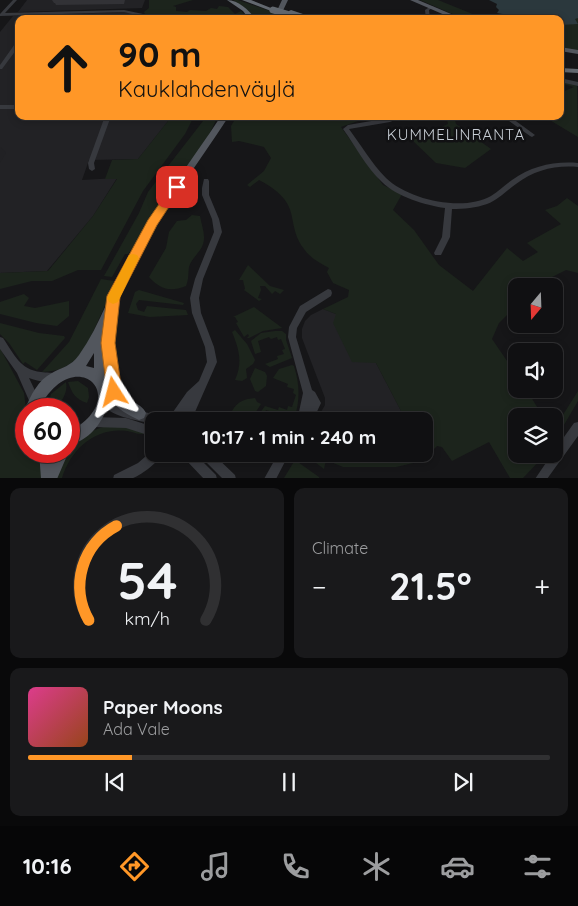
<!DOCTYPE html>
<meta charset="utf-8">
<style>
body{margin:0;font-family:Quicksand,sans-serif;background:#19191b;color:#f1f3f6;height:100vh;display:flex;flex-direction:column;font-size:19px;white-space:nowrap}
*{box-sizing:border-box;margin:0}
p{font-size:16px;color:#9c9d9f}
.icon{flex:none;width:28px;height:28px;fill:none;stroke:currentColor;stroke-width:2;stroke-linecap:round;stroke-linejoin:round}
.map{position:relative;height:478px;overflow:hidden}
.details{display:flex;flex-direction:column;gap:10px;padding:10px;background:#09090a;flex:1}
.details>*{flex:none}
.banner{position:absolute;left:15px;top:15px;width:549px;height:105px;border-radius:10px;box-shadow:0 2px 8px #0003,0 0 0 1px #303032;background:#ff9727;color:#111;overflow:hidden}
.needle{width:32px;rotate:199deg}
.controls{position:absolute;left:508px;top:278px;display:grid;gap:10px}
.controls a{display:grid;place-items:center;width:55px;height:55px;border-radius:10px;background:#101012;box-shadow:0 2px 8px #0003,0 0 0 1px #303032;font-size:25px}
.speed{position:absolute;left:15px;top:398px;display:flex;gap:10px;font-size:25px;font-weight:700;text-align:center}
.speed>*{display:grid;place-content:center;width:65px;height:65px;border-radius:50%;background:#101012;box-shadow:0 2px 8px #0003,0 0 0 1px #303032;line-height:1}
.speed .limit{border:8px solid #d22;background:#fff;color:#111}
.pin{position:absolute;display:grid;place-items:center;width:42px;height:42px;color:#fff;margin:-21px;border-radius:10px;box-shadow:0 2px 8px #0006}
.me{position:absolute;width:55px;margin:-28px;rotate:351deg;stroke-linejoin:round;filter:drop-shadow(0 0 4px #0008)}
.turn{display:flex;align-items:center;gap:18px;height:105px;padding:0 20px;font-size:22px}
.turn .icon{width:65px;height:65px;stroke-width:2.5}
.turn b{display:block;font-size:35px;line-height:42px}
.big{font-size:38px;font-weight:700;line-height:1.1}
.details .widget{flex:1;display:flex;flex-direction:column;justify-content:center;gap:8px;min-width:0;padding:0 18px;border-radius:10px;background:#19191b}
.details .dial{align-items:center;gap:0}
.dial svg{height:130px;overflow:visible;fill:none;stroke:#303032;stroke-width:7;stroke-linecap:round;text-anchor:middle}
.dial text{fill:#f1f3f6;stroke:none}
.song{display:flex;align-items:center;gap:15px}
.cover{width:60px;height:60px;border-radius:8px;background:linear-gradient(135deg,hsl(330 70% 55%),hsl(20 70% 35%))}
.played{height:5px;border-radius:2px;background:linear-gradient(90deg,#ff9727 20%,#303032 20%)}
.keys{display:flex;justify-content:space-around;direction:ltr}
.heat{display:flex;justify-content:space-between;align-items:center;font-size:28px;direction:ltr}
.details .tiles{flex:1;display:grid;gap:10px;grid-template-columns:1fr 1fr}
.widget:last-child{grid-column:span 2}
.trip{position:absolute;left:145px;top:412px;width:288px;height:50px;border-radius:10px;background:#101012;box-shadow:0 2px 8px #0003,0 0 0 1px #303032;font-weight:700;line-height:50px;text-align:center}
.dock{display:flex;height:80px;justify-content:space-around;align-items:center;background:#060607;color:#9c9d9f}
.dock .icon{width:35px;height:35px}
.dock .on{color:#ff9727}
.dock b{font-size:22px;color:#f1f3f6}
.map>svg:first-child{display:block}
.built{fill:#222225}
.green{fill:#1c241c}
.water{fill:#2b383d}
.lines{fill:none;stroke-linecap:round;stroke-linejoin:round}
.minor{fill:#37393e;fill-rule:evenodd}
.major{fill:#52565d;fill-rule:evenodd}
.highway{fill:#62686f;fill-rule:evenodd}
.highway-bridge{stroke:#62686f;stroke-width:7}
.wall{fill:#323236}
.shaded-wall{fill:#212124}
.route{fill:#ff9727;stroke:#a66219}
.slow{fill:#f59e0b}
.labels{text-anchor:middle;stroke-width:5;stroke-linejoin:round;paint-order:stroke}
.far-neighbourhood-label{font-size:15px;letter-spacing:1px;fill:#c8ced5;stroke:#111113}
</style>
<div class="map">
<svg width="578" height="479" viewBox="0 0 578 479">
<rect width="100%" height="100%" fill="#161618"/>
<!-- built -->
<path class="built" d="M27,0H145L142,8L18,12Z
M125,12L135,14L138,19H19V116H172L138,159L89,160L82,180L117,178L93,216L47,271L0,273V32L13,16Z
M323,309L336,314L376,363L401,411L377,419L320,414L325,405V398L302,338V329L305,321L311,315Z"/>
<!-- green -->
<path class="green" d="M149,0H193L173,6L176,7V11L187,12L190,10L206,11L211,8L217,9L219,6L228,7L235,14L241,11L249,19H147L144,12L149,8Z
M233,0H238L276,13L274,19H255L244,7Z
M420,0H438L485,19H464Z
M556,6L578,8V51L560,47V19H515Z
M560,81L577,86L578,137L543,116H560V93L574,87L560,83Z
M172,116H194L185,134L143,191L101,270H78L52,281H32L0,289V273L48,271L93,216L117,179H105L112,160L138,159Z
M204,116H218L207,139L139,240L128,254H125L112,277L104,276L139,213L148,192L203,121Z
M237,116H391L361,120L341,127L383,185L402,194L393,210L414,230L439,265L473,291L507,248L523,261L538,252L527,243L561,224L545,210L557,206L567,198L578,206V273L566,270L550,278L538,286H516V306L499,323L492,339L516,374V389H526L539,410L561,418L578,391V401L554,442V416H516V454H546L523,478H510L489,442L452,461L442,447L437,446L422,461L396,467H343L326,460L324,469L304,454H424V421H317L320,414L377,419L401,411L376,363L352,362L333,323L336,314L323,309L348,297L349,290L333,283L327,272L329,268C320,263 310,258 304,249C296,239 294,228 292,217C289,198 274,188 259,180L250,187L247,185L264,171L271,158L264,147L239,141L232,142L231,126Z
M446,116H454L456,124L491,149L465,168L436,163L412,140L448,124Z
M192,215L200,216C202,228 208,239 200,250C196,256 191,260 189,267C188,274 189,279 186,286C170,292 161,290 149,277L166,248L169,232L177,221L186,220Z
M248,265L270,286L284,290L280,294L275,291L272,294L265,286H260L261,290L258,298L262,299L259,301L244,290L245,289L243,280H239Z
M101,279L114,281C110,295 104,308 98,321C85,349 77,371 42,372L69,342Z
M139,290L184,303L183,305L139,300L136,304L138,310L144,312L147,306L186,310L188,315L150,317L128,313L135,292Z
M24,294L29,298L24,306L35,308L69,301V316L57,326L36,323L0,314V302Z
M254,307L281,327L282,328L263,331L249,338H247L249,336L248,334L244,337L236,323L238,322L235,317H233Z
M0,323L39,333L64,336L65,338L37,370L25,362L23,364L9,343L0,334Z
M235,330L247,344L255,360L253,364L246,369L247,378L242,381L235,380C243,362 239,349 232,332Z
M275,331H282L286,334V340L292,358L270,367L265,364L278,359L277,356L284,354L282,350L285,349L281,339L278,340L277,337L271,339L269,337L258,341L261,352L255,354L251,341L261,333Z
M0,348L24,393L26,409V451H40L42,478H0Z
M292,365L294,366C300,385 300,401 294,420L266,410L262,421H254L265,406L278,410L279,407L287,410L288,406L292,407L296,395L293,393L294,389L287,387L288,384L273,378L279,369Z
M255,368L265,372L267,376L266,386L258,392L255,391L250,379Z
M78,381L88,388L89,397L87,403C75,399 72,393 68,382Z
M66,382C68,393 62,400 56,409H47L51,394Z
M255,398L257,402L261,404L250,421L236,420L238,416L236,414L233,417L232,411C238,401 244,399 255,398Z
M103,427H125L146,433C140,436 134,432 127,431C95,427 71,449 62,478L55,479C68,453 73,436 103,427Z
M295,460L319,477V478H284Z"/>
<!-- water -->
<path class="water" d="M489,0H578V18L575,19L578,24L560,25V19C550,19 539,14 530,15C523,16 517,19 509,18L510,17L506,16L508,15L497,13L499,10L496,7L497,4Z"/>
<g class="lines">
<!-- minor -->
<path class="minor" d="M13,0H17L5,13L124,10L143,14L145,19H141L140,16L124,12L0,16V14Z
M431,6L434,7L429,10L430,19H426L425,10Z
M17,41H19V46L2,69H0V65Z
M560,78L578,82V86L560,82Z
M0,105H19V109H0Z
M105,116H111L94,163L95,169L92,171L89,169L88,163Z
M395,116H404L390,122L349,129C361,145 372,164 386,178C409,200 463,212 491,196C499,191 505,185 512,180C532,166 554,161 578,163V167C555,165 535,170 516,184C506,191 498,200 487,204C476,208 464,209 452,209L450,237L441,255H435L434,253L442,237L445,208C425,205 397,197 382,182C366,167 356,147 343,129L348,125L389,118Z
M502,116H509L535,135L532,137L530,136Z
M204,179H208L209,181V195L219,219L222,232L203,279L199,298L201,313L214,347L217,362L191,421H181L182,417L181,420L177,421L173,420L172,416L173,412L187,392L199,381L207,362L205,347L192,313L190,298L195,279L214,232L212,219L202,195V188Z
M328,289L331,290L332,293L331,296L306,312L297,328L296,337L312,390L315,392L321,403L314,418L310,421H297L303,393L288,337L289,327L300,306Z
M0,337L3,338C14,354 20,370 41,372C47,373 52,372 57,374L59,377L57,380C48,384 38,381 29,378L40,401L39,405L35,406L31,405L17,373L0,349Z
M104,395L123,407L161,416L165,417L166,421H154V424C137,420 107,417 99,400L100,396Z
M93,417L126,418L154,427V437L126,428L93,427L89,426L88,422L89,418Z
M578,422V436L547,479H535L552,454H554V451L574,423Z
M153,450L154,454H162C158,463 139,477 130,479C124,479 118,479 113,479L114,475L138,463Z
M183,454H195L216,475L217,479H204L184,458Z
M201,454H213L235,475L236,479H223L202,458Z
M278,454H289L276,479H264Z"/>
<!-- major -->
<path class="major" d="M282,0H288L279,19H273Z
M410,0H418L463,19H454Z
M560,47L578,50V54L560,51Z
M221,116H229C194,170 154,221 128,279C124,287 117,298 116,307C113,329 112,366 120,387C125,401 141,402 146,413L144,418L139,420C128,415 117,409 111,399C102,422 94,437 69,446V432C135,396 73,341 39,409H26V411L25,409C31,395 38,380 52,373C64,366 70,367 79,355C101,324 112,286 131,253C157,205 191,162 221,116ZM94,353V368L86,366Z
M69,450V451L57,479H41L39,451H53V454L54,451Z"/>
<!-- highway -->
<path class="highway" d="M227,0C239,0 248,10 256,19H249L243,11Z
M242,0H251L276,10L271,11Z
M291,10L315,18L316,19H306L289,13V11Z
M560,68L578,69V73L560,72Z"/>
<!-- highway-bridge -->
<path class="highway-bridge" d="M273,10L290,15"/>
</g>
<!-- wall -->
<path class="wall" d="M52,0H125L124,4L56,5L55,3H54Z"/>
<!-- shaded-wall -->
<path class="shaded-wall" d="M1,147L6,153L0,163V148Z"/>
<!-- route -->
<path class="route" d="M177,183L182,187L157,225L120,297L115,343L122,392L120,397L114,399L109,397L107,392L101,343L107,296L148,220L173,184Z"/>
<!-- slow -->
<path class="slow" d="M133,254L137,255L139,258L118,302L113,304L109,302L107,298L109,294L129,255Z"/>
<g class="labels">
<!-- far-neighbourhood labels -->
<g class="far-neighbourhood-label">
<text x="456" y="140">KUMMELINRANTA</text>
</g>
</g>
</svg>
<div class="controls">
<a><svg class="needle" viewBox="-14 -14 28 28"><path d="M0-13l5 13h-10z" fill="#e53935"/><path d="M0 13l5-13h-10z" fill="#9c9d9f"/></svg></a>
<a><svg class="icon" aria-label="sound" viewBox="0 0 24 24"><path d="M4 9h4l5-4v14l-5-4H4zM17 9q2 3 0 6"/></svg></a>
<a><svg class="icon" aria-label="layers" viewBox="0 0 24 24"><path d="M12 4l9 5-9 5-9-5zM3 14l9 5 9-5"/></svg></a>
</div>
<div class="speed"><div class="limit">60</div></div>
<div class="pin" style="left:177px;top:187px;background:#d93025"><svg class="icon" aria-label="arrive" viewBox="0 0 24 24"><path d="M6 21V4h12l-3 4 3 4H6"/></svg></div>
<svg class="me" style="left:114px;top:392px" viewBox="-20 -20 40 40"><path d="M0-17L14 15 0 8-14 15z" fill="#ff9727" stroke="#fff" stroke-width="4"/></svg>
<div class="trip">10:17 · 1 min · 240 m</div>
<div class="banner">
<div class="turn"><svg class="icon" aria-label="ahead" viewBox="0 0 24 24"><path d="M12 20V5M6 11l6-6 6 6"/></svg><div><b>90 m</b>Kauklahdenväylä</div></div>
</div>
</div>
<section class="details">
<div class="tiles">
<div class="widget dial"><svg viewBox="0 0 100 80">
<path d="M14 69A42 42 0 1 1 86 69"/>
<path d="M14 69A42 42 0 0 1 31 11" stroke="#ff9727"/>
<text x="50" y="56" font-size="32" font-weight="700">54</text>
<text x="50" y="72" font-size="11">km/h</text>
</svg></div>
<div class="widget"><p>Climate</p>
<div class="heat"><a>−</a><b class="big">21.5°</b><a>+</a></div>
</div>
<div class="widget">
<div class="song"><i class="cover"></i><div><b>Paper Moons</b><p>Ada Vale</p></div></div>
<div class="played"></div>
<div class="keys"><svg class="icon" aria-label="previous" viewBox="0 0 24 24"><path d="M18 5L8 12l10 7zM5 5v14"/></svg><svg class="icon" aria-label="pause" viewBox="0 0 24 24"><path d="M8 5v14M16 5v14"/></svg><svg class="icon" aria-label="next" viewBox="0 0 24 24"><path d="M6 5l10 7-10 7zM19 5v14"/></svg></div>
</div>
</div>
</section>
<nav class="dock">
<b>10:16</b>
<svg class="icon on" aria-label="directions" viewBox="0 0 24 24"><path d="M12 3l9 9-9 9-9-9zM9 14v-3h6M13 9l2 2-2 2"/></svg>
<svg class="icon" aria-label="music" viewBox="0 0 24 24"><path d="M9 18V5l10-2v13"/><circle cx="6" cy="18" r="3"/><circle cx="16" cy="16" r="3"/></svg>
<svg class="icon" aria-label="phone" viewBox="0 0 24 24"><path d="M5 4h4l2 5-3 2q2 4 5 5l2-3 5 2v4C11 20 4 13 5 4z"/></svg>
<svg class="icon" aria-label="climate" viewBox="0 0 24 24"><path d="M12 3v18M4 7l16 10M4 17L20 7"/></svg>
<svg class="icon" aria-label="car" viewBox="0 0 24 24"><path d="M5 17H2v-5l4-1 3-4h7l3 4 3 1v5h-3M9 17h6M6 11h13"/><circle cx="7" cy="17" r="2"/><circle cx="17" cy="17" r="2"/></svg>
<svg class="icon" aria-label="filters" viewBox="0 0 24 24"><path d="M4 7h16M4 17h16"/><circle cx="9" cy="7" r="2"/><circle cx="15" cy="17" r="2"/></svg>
</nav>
